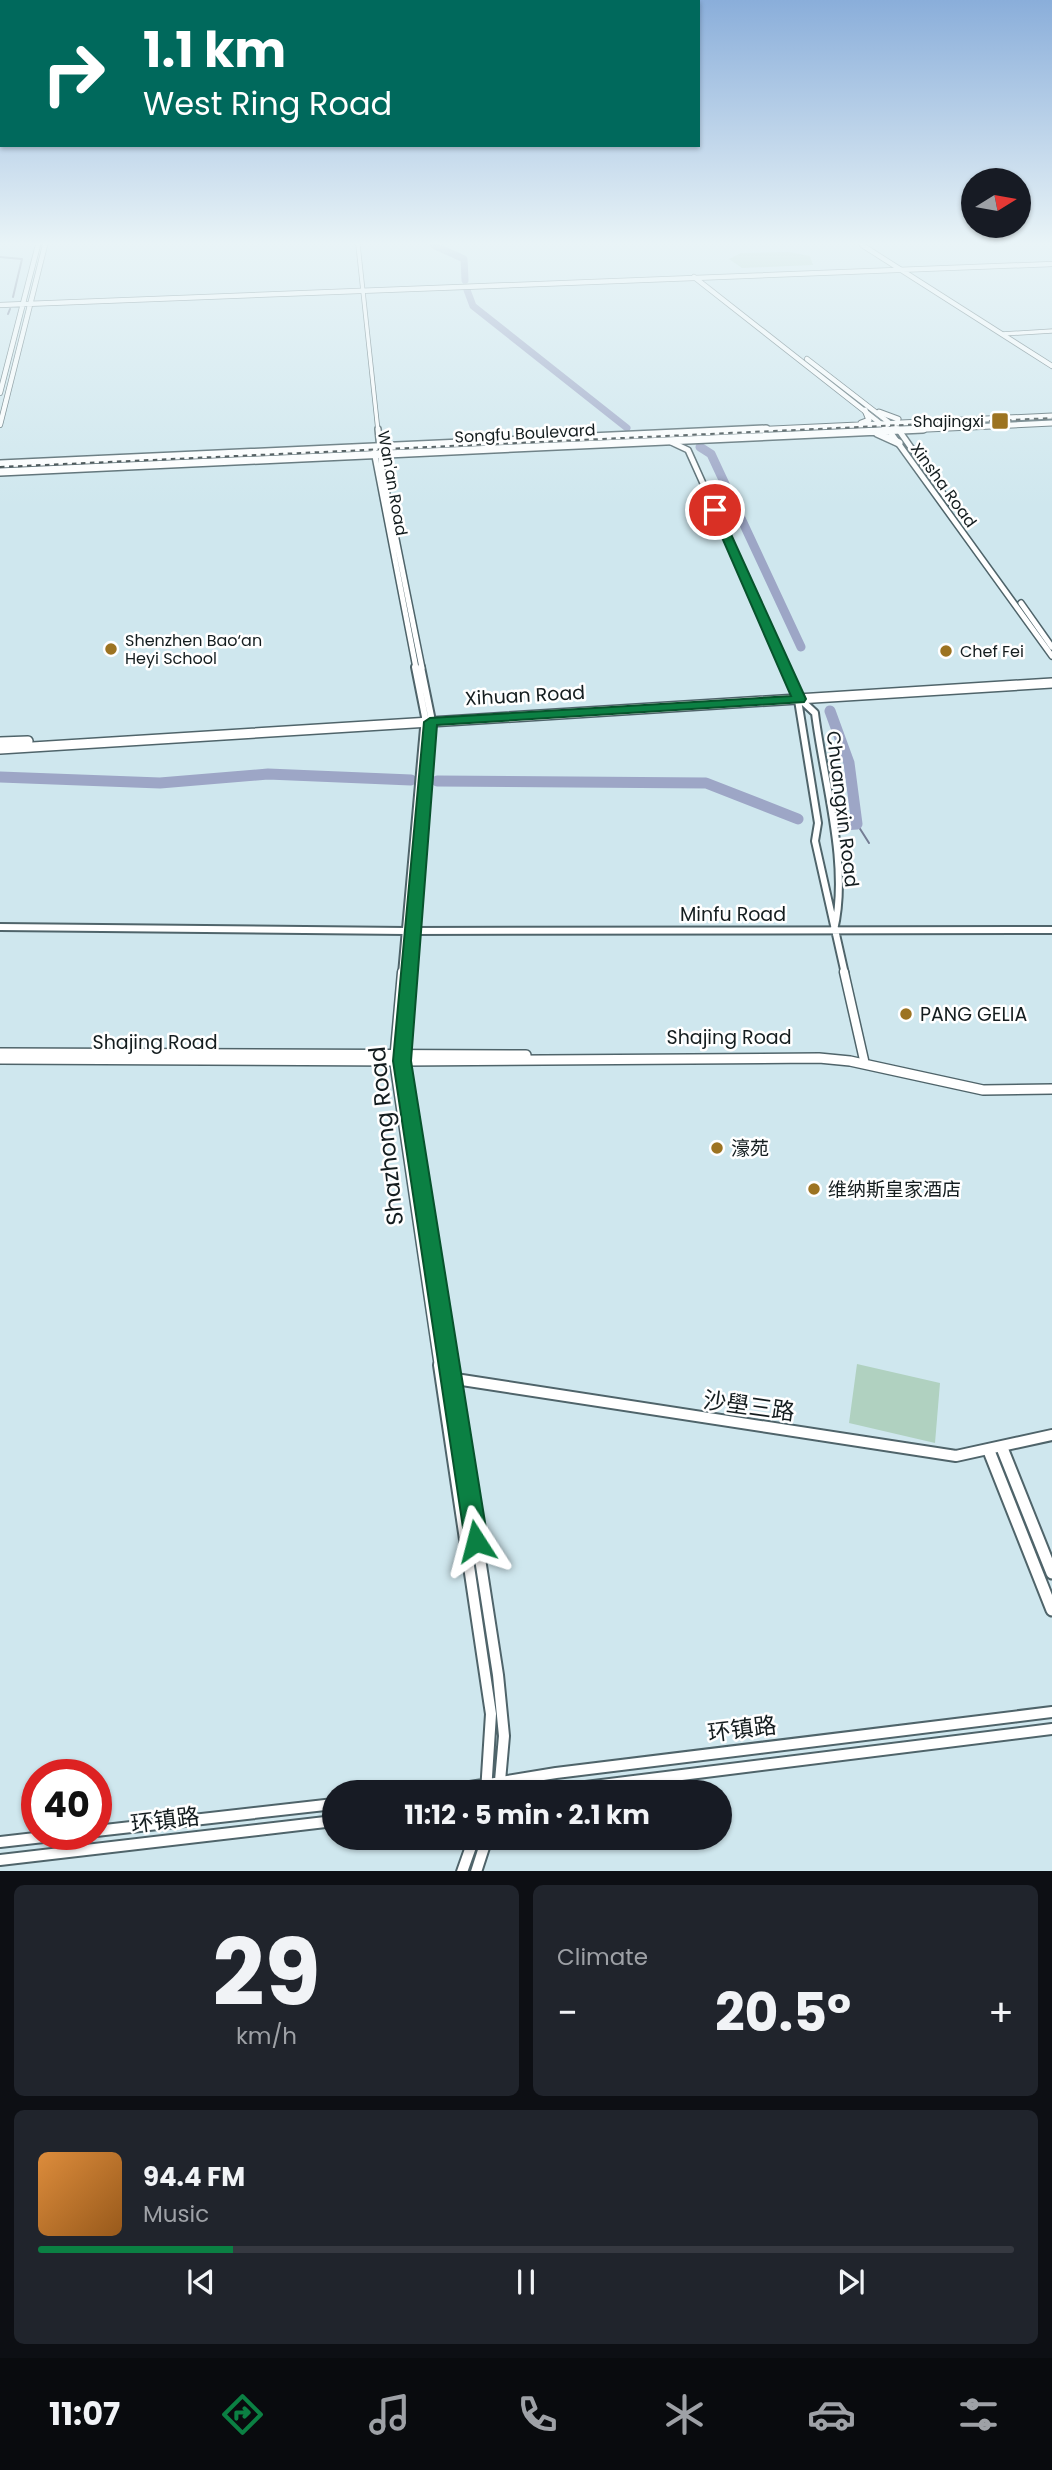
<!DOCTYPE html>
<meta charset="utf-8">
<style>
body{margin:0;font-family:Poppins,"Noto Sans SC",sans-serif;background:#20242c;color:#f1f3f6;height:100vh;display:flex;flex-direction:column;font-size:26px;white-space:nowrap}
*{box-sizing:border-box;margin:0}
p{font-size:23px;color:#9ea1a6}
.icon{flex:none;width:38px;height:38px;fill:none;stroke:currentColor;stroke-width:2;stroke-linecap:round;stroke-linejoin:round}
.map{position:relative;height:1871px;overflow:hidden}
.details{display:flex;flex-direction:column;gap:14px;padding:14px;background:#0d0f14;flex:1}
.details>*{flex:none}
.hud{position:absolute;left:0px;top:0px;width:700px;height:147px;box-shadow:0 2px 5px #0004;background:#00695c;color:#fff;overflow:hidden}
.needle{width:46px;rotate:79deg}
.tools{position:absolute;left:961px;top:168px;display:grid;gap:14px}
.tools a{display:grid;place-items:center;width:70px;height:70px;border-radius:50%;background:#171b24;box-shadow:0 2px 5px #0004;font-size:35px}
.speed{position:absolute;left:21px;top:1759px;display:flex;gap:14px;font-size:35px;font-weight:700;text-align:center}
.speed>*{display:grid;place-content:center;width:91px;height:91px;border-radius:50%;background:#171b24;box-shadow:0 2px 5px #0004;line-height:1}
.speed .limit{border:10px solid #d22;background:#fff;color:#111}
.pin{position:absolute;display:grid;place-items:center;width:60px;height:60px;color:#fff;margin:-30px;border:4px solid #fff;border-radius:50%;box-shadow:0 2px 7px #0007}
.me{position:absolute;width:77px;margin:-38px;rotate:351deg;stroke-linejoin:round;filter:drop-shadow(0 0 5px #0008)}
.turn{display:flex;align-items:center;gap:24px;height:147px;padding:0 28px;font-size:32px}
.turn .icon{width:91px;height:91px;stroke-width:2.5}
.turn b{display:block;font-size:49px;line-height:60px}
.big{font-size:52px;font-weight:700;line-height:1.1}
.details .card{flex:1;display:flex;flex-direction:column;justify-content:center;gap:10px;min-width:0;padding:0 24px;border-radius:10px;background:#20242c}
.details .dial{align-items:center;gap:0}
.dial b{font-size:91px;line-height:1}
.song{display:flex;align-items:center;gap:21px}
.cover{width:84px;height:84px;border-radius:10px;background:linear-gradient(135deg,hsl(30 70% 55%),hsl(30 70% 35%))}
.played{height:7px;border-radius:4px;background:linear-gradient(90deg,#0b8043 20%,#363941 20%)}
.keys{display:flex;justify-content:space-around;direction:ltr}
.heat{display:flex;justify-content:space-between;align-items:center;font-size:38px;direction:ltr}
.details .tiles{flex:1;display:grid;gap:14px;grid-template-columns:1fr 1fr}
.card:last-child{grid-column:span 2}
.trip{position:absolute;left:322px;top:1780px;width:410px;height:70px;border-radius:35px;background:#171b24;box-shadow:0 2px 5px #0004;font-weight:700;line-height:70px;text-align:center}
.dock{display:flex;height:112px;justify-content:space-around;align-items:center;background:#090b0e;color:#9ea1a6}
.dock .icon{width:49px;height:49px}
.dock .active{color:#0b8043}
.dock b{font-size:32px;color:#f1f3f6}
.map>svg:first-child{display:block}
.green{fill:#b0d1c0}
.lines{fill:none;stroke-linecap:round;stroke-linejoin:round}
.stream{stroke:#747d94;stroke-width:2}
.river-far2{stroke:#9da6c6;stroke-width:7}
.river-far1{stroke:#9da6c6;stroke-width:9}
.river{stroke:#9da6c6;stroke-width:11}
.tertiary-far4-casing{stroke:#4f646a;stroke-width:5}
.tertiary-far3-casing{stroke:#4f646a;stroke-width:8}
.tertiary-far2-casing{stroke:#4f646a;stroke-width:10}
.tertiary-far1-casing{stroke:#4f646a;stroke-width:11}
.tertiary-casing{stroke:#4f646a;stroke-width:14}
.secondary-far3-casing{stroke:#4f646a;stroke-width:6}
.secondary-far2-casing{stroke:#4f646a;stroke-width:8}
.secondary-far1-casing{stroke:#4f646a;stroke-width:12}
.secondary-casing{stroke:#4f646a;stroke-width:15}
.primary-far2-casing{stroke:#4f646a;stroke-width:7}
.primary-far1-casing{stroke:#4f646a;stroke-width:10}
.primary-casing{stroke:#4f646a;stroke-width:12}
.tertiary-far4{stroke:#fff;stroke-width:3.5}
.tertiary-far3{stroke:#fff;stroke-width:5}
.tertiary-far2{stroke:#fff;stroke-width:6}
.tertiary-far1{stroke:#fff;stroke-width:8}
.tertiary{stroke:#fff;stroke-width:10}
.secondary-far3{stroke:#fff;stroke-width:4.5}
.secondary-far2{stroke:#fff;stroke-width:5}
.secondary-far1{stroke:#fff;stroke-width:9}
.secondary{stroke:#fff;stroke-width:11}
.primary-far2{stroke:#fff;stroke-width:5}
.primary-far1{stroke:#fff;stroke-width:7}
.primary{stroke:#fff;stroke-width:9}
.rail{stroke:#313d3f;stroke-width:2;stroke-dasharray:4.5 4.5;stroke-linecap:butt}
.route{fill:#0b8043;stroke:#07532c;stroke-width:2}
.poi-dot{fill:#9c7321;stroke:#fff;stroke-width:2.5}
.labels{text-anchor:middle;stroke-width:5;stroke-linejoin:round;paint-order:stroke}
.far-poi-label{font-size:16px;fill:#141d1f;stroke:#fff;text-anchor:start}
.far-street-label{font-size:16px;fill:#141d1f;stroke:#fff}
.street-label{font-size:19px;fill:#141d1f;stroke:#fff}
.poi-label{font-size:19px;fill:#141d1f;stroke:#fff;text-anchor:start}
.near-street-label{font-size:23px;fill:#141d1f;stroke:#fff}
</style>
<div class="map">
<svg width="1052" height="1872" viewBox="0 0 1052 1872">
<rect width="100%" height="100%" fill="#cfe7ee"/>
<!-- green -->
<path class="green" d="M789,252L810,256L813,265L742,268L729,259L741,253Z
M857,1364L940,1383L935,1443L849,1423Z"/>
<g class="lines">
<!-- stream -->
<path class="stream" d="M0,257L22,259L13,297
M8,314L10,309
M857,824L869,843"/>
<!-- river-far2 -->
<path class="river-far2" d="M433,245L464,259L465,280
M467,290L473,306L627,428"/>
<!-- river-far1 -->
<path class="river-far1" d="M700,447L711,454L801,647"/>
<!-- river -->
<path class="river" d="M830,711L849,763L857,824L843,825
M0,777L160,783L268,774L411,780
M437,781L706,783L798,819"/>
<!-- tertiary-far4 casing -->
<g class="tertiary-far4-casing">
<path id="tertiary-far4" d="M358,245L378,431
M1002,334L1052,331"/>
</g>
<!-- tertiary-far3 casing -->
<g class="tertiary-far3-casing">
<path id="tertiary-far3" d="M378,429L382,469L422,668
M671,442L688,450L786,668
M374,451L416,668"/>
</g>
<!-- tertiary-far2 casing -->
<g class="tertiary-far2-casing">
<path id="tertiary-far2" d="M785,667L797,694L818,823L815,841L845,974
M800,699L815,713C823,779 850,865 834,930
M0,927L406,931L1052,930
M402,974L425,717L415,667
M409,974L431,716L421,667"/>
</g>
<!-- tertiary-far1 casing -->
<g class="tertiary-far1-casing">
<path id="tertiary-far1" d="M402,972L394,1061L439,1367
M409,972L402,1061L450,1367
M844,972L864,1060"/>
</g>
<!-- tertiary casing -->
<g class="tertiary-casing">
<path id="tertiary" d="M439,1365L491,1714L486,1792
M450,1365L498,1675L504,1736L499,1792
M449,1378L956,1456L1052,1435
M439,1792L556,1773L1052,1712
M545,1792L1052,1729
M96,1831L334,1804
M0,1842L70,1834
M0,1860L334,1821
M462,1872L474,1838
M476,1872L487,1838"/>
</g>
<!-- secondary-far3 casing -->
<g class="secondary-far3-casing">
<path id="secondary-far3" d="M862,245L1052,366
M694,277L890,431
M0,305L1052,264
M807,359L900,431
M0,393L38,245
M0,425L45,245"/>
</g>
<!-- secondary-far2 casing -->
<g class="secondary-far2-casing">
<path id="secondary-far2" d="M888,429L1052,656
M898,429L949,502
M1021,603L1052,647"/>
</g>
<!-- secondary-far1 casing -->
<g class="secondary-far1-casing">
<path id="secondary-far1" d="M0,1053L526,1055
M0,1059L402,1061L819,1058L850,1061L983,1090L1052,1089"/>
</g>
<!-- secondary casing -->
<g class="secondary-casing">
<path id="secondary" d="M1002,1448L1052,1573
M989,1451L1052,1610"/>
</g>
<!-- primary-far2 casing -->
<g class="primary-far2-casing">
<path id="primary-far2" d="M879,412L898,419
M861,423L869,420L865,410
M728,431L1052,416
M885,431L1052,423"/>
</g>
<!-- primary-far1 casing -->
<g class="primary-far1-casing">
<path id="primary-far1" d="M877,433L899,443
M0,464L766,429
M0,472L923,429"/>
</g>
<!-- primary casing -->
<g class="primary-casing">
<path id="primary" d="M0,742L28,741
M0,749L1052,683"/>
</g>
<!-- tertiary-far4 -->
<use href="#tertiary-far4" class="tertiary-far4"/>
<!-- tertiary-far3 -->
<use href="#tertiary-far3" class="tertiary-far3"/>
<!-- tertiary-far2 -->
<use href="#tertiary-far2" class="tertiary-far2"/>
<!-- tertiary-far1 -->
<use href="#tertiary-far1" class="tertiary-far1"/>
<!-- tertiary -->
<use href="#tertiary" class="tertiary"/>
<!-- secondary-far3 -->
<use href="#secondary-far3" class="secondary-far3"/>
<!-- secondary-far2 -->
<use href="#secondary-far2" class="secondary-far2"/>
<!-- secondary-far1 -->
<use href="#secondary-far1" class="secondary-far1"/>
<!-- secondary -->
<use href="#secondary" class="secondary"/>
<!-- primary-far2 -->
<use href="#primary-far2" class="primary-far2"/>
<!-- primary-far1 -->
<use href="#primary-far1" class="primary-far1"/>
<!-- primary -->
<use href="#primary" class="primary"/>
<!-- rail -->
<path class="rail" d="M0,467L1052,418"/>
</g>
<!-- sky -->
<linearGradient id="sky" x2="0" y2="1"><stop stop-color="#8aaeda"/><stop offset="0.48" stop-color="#e9f4f7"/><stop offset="1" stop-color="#e9f4f7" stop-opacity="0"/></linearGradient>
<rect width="1052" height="507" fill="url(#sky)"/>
<!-- route -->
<path class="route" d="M715,507L720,510L806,699L804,702L437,725L411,1061L488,1541L485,1548L476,1552L468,1548L465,1541L393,1061L424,722L430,718L791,696L710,510Z"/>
<!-- markers -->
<g class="poi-dot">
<rect x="991" y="412" width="18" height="18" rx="3.5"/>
<circle cx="111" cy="649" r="7"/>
<circle cx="946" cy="651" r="7"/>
<circle cx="906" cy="1014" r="7"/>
<circle cx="717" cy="1148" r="7"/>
<circle cx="814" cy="1189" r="7"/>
</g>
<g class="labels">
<!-- far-poi labels -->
<g class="far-poi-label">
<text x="984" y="427" text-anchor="end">Shajingxi</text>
<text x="125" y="646">Shenzhen Bao‘an<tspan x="125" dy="18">Heyi School</tspan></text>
<text x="960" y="657">Chef Fei</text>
</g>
<!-- far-street labels -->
<g class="far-street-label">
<text transform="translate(525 433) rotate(-3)" y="6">Songfu Boulevard</text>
<text transform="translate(393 483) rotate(80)" y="6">Wan'an Road</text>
<text transform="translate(944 485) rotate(54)" y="6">Xinsha Road</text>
</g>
<!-- street labels -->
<g class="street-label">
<text transform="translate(525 695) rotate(-3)" y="7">Xihuan Road</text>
<text transform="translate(843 809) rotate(83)" y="7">Chuangxin Road</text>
<text x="733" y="921">Minfu Road</text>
<text x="729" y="1044">Shajing Road</text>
<text x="155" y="1049">Shajing Road</text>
</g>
<!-- poi labels -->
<g class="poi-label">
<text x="920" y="1021">PANG GELIA</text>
<text x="731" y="1155">濠苑</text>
<text x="828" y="1196">维纳斯皇家酒店</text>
</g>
<!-- near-street labels -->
<g class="near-street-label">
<text transform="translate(386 1136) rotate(-96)" y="8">Shazhong Road</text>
<text transform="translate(749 1406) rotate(8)" y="8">沙壆三路</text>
<text transform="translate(742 1729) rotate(-7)" y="8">环镇路</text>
<text transform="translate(165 1820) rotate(-7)" y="8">环镇路</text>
</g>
</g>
</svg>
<div class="tools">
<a><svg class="needle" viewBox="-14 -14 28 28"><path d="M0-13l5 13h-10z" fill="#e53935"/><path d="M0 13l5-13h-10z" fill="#9ea1a6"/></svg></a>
</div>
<div class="speed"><div class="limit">40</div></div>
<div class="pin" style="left:715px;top:510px;background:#d93025"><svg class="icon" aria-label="arrive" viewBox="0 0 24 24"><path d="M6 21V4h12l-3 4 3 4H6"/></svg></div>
<svg class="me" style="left:476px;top:1541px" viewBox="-20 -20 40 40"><path d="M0-17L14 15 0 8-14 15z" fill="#0b8043" stroke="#fff" stroke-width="4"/></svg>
<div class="trip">11:12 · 5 min · 2.1 km</div>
<div class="hud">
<div class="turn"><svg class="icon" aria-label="right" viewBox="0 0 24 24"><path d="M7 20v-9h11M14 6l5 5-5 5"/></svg><div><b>1.1 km</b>West Ring Road</div></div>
</div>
</div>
<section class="details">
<div class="tiles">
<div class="card dial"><b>29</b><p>km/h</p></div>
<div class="card"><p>Climate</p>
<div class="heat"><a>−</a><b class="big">20.5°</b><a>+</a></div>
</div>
<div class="card">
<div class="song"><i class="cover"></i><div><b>94.4 FM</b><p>Music</p></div></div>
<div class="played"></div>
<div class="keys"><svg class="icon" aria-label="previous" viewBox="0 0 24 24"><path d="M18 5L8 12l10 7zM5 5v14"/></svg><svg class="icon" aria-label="pause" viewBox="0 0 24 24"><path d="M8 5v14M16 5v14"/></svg><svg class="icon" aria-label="next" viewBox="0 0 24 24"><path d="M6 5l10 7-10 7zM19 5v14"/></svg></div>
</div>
</div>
</section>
<nav class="dock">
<b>11:07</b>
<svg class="icon active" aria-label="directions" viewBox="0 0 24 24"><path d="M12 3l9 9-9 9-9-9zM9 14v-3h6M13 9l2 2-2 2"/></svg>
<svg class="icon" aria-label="music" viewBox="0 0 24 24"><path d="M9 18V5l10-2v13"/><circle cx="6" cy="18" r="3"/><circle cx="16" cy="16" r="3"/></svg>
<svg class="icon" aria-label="phone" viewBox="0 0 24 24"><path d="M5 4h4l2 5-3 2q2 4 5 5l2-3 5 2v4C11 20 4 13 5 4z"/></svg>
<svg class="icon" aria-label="climate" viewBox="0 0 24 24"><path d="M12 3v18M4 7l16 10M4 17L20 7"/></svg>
<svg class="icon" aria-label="car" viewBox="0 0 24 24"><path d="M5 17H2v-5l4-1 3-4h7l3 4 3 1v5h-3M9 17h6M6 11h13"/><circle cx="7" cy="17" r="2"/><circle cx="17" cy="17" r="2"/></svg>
<svg class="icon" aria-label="filters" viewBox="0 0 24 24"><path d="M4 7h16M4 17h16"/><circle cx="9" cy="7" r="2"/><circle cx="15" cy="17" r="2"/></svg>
</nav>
